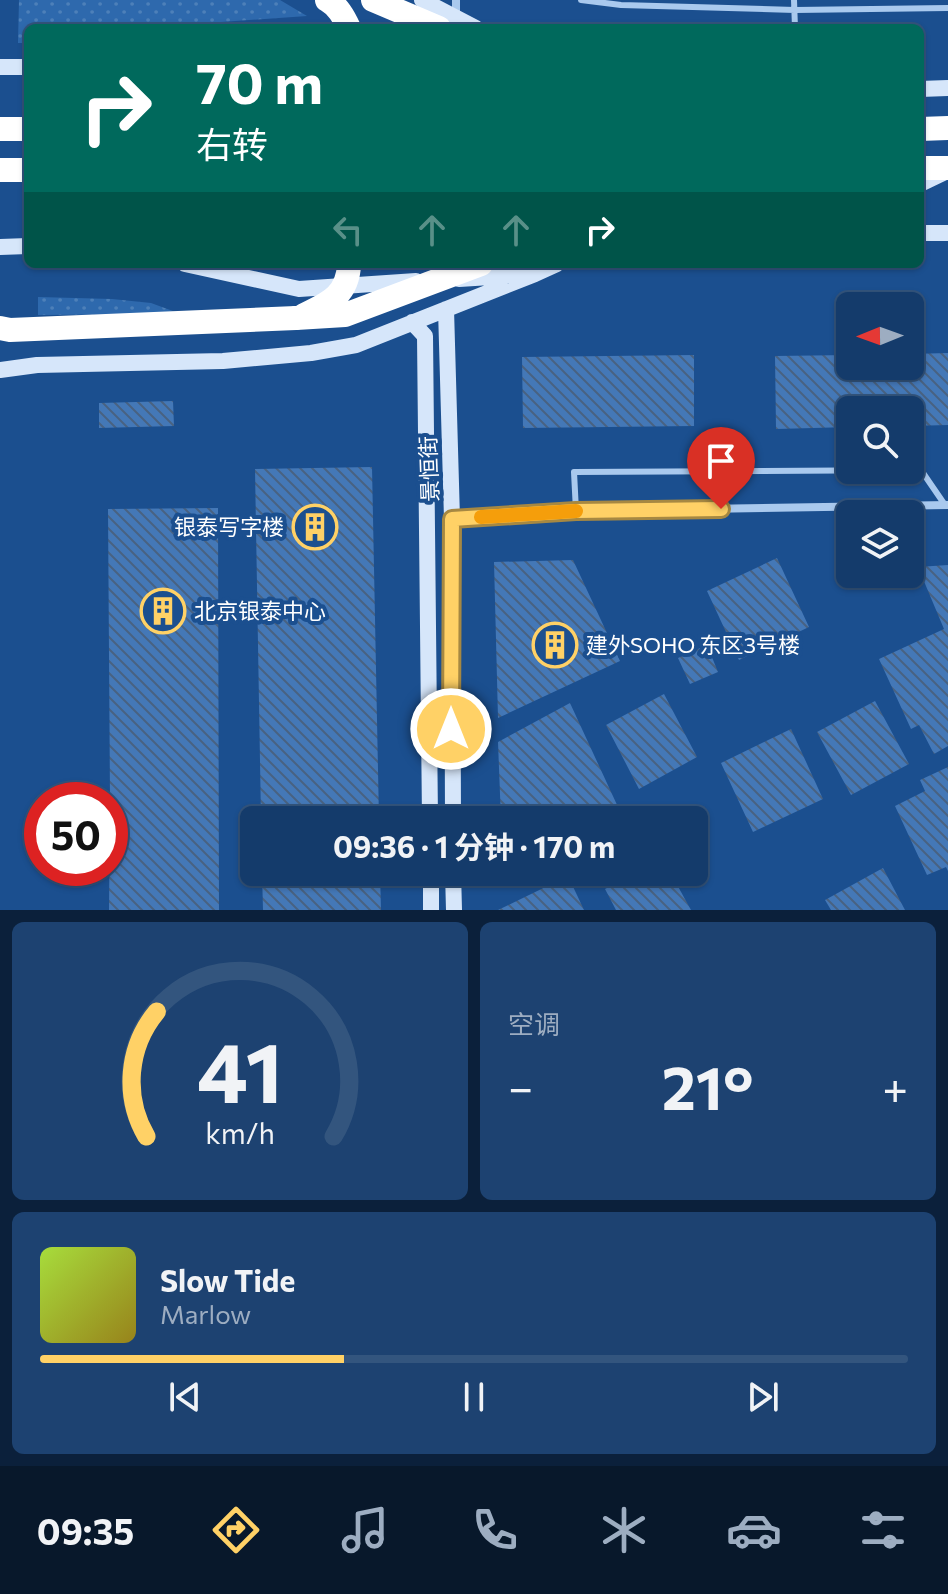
<!DOCTYPE html>
<html lang="zh">
<meta charset="utf-8">
<style>
body{margin:0;font-family:Commissioner,"Noto Sans SC",sans-serif;background:#1d4271;color:#f1f3f6;height:100vh;display:flex;flex-direction:column;font-size:30px;white-space:nowrap}
*{box-sizing:border-box;margin:0}
p{font-size:26px;color:#9dadc1}
.icon{flex:none;width:44px;height:44px;fill:none;stroke:currentColor;stroke-width:2;stroke-linecap:round;stroke-linejoin:round}
.map{position:relative;height:910px;overflow:hidden}
.details{display:flex;flex-direction:column;gap:12px;padding:12px;background:#0b203b;flex:1}
.details>*{flex:none}
.banner{position:absolute;left:24px;top:24px;width:900px;height:244px;border-radius:12px;box-shadow:0 2px 6px #0004,0 0 0 2px #33557e;background:#00695c;color:#fff;overflow:hidden}
.needle{width:52px;rotate:269deg}
.tools{position:absolute;left:836px;top:292px;display:grid;gap:16px}
.tools a{display:grid;place-items:center;width:88px;height:88px;border-radius:12px;background:#143b6b;box-shadow:0 2px 6px #0004,0 0 0 2px #33557e;font-size:40px}
.speed{position:absolute;left:24px;top:782px;display:flex;gap:16px;font-size:40px;font-weight:700;text-align:center}
.speed>*{display:grid;place-content:center;width:104px;height:104px;border-radius:50%;background:#143b6b;box-shadow:0 2px 6px #0004,0 0 0 2px #33557e;line-height:1}
.speed .limit{border:12px solid #d22;background:#fff;color:#111}
.pin{position:absolute;display:grid;place-items:center;width:68px;height:68px;color:#fff;margin:-82px -34px;border-radius:50% 50% 50% 0;rotate:-45deg;box-shadow:0 0 8px #0007}
.pin .icon{rotate:45deg}
.me{position:absolute;width:88px;margin:-44px;rotate:0deg;stroke-linejoin:round;filter:drop-shadow(0 0 6px #0008)}
.turn{display:flex;align-items:center;gap:28px;height:168px;padding:0 40px;font-size:36px}
.turn .icon{width:104px;height:104px;stroke-width:2.5}
.turn b{display:block;font-size:56px;line-height:68px}
.lanes{display:flex;align-items:center;height:76px;padding:0 40px;background:#0003;justify-content:center;gap:40px;direction:ltr}
.lanes .off{opacity:.35}
.big{font-size:60px;font-weight:700;line-height:1.1}
.details .tile{flex:1;display:flex;flex-direction:column;justify-content:center;gap:12px;min-width:0;padding:0 28px;border-radius:12px;background:#1d4271}
.details .dial{align-items:center;gap:0}
.dial svg{height:208px;overflow:visible;fill:none;stroke:#33557e;stroke-width:7;stroke-linecap:round;text-anchor:middle}
.dial text{fill:#f1f3f6;stroke:none}
.song{display:flex;align-items:center;gap:24px}
.cover{width:96px;height:96px;border-radius:12px;background:linear-gradient(135deg,hsl(80 70% 55%),hsl(50 70% 35%))}
.played{height:8px;border-radius:4px;background:linear-gradient(90deg,#ffd166 35%,#33557e 35%)}
.keys{display:flex;justify-content:space-around;direction:ltr}
.heat{display:flex;justify-content:space-between;align-items:center;font-size:44px;direction:ltr}
.details .tiles{flex:1;display:grid;gap:12px;grid-template-columns:1fr 1fr}
.tile:last-child{grid-column:span 2}
.trip{position:absolute;left:240px;top:806px;width:468px;height:80px;border-radius:12px;background:#143b6b;box-shadow:0 2px 6px #0004,0 0 0 2px #33557e;font-weight:700;line-height:80px;text-align:center}
.menu{display:flex;height:128px;justify-content:space-around;align-items:center;background:#08182b;color:#9dadc1}
.menu .icon{width:56px;height:56px}
.menu .on{color:#ffd166}
.menu b{font-size:36px;color:#f1f3f6}
.map>svg:first-child{display:block}
.green{fill:url(#green-dots)}
.building{fill:url(#building-back-hatch)}
.lines{fill:none;stroke-linecap:round;stroke-linejoin:round}
.lane{stroke:#a9c9ee;stroke-width:6}
.street{stroke:#a9c9ee;stroke-width:8}
.secondary{stroke:#d6e6fa;stroke-width:16}
.highway{stroke:#fff;stroke-width:24}
.highway-bridge{stroke:#fff;stroke-width:24}
.route-casing{stroke:#a68842;stroke-width:20}
.route{stroke:#ffd166;stroke-width:14}
.slow{stroke:#f59e0b;stroke-width:14}
.labels{text-anchor:middle;stroke-width:8;stroke-linejoin:round;paint-order:stroke}
.street-label{font-size:22px;fill:#fff;stroke:#1b4f8f}
.poi-label{font-size:22px;fill:#fff;stroke:#1b4f8f;text-anchor:start}
</style>
<div class="map">
<svg width="948" height="910" viewBox="0 0 948 910">
<defs>
<pattern id="green-dots" width="8" height="8" patternUnits="userSpaceOnUse" patternTransform="scale(2)"><rect width="8" height="8" fill="#2e69ad"/><path d="M2 2h.1M6 6h.1" fill="none" stroke="#4d80b9" stroke-width="1.8" stroke-linecap="round"/></pattern>
<pattern id="building-back-hatch" width="6" height="6" patternUnits="userSpaceOnUse" patternTransform="scale(2)"><rect width="6" height="6" fill="#4478b7"/><path d="M-1 5l2 2M0 0l6 6M5-1l2 2" fill="none" stroke="#486282"/></pattern>
</defs>
<rect width="100%" height="100%" fill="#1b4f8f"/>
<!-- green -->
<path class="green" d="M19,0H280L307,16L221,22L199,28H28V43H18Z
M38,297L112,299L151,303L181,314L38,315Z"/>
<!-- building -->
<path class="building" d="M948,353V425L910,426V410H850V427L776,429L775,356L850,355V366H910V354Z
M694,355V426L523,428L522,357Z
M173,401L174,426L99,428V403Z
M372,467L379,820H261L255,469Z
M218,508L219,910H109L110,800L108,509Z
M777,558L809,627L739,660L707,591Z
M573,560L620,661L498,718L494,562Z
M948,565V746L934,754L919,725L911,729L879,659L944,629L918,567Z
M707,645L718,672L690,684L678,658Z
M664,694L697,757L639,789L606,725Z
M875,701L909,764L851,795L817,732Z
M570,703L624,820H501L498,742Z
M791,729L823,799L753,832L721,763Z
M948,767V871L946,867L927,875L895,806L925,791L920,780Z
M883,868L905,910H831L825,900Z
M262,872H380L381,910H263Z
M637,872H670L691,910H616L605,889Z
M568,876L584,910H498Z"/>
<g class="lines">
<!-- lane -->
<path class="lane" d="M581,0L621,5L795,10L948,8
M794,0L795,28
M576,511L574,472L921,470L945,505"/>
<!-- street -->
<path class="street" d="M456,18V0
M452,519L576,511L948,505"/>
<!-- secondary -->
<path class="secondary" d="M422,0L476,28
M0,67H28
M920,89L948,88
M920,184L947,171
M920,233H948
M0,247L28,246
M185,264L299,289L416,281
M459,279L535,274L557,264
M446,309L452,519L453,820
M412,322L425,336L430,820
M0,370L37,365L223,361L311,353L356,345L535,274
M431,872V910
M453,872L454,910"/>
<!-- highway -->
<path class="highway" d="M327,0C338,6 344,17 349,28
M373,0L439,28
M0,129H28
M920,129L948,128
M920,168H948
M0,170H28
M0,328L10,330L296,318"/>
<!-- highway-bridge -->
<path class="highway-bridge" d="M304,315C329,303 348,295 349,264
M296,318L345,315L481,264"/>
</g>
<g class="lines">
<!-- route casing -->
<g class="route-casing">
<path id="route" d="M451,729L452,519L576,511L721,509"/>
</g>
<!-- route -->
<use href="#route" class="route"/>
<!-- slow -->
<path class="slow" d="M481,517L576,511"/>
</g>
<!-- icons -->
<defs>
<g id="building-ring" transform="scale(2.3)"><circle r="9.5" fill="#1b4f8f" stroke="#ffd166" stroke-width="1.5"/><path d="M-4-6H4V6H1V3H-1V6H-4ZM-2.5-4.3h1.7v1.8h-1.7ZM.8-4.3h1.7v1.8H.8ZM-2.5-1h1.7V.8h-1.7ZM.8-1h1.7V.8H.8Z" fill="#ffd166"/></g>
</defs>
<g fill-rule="evenodd">
<use href="#building-ring" x="315" y="527"/>
<use href="#building-ring" x="163" y="611"/>
<use href="#building-ring" x="555" y="645"/>
</g>
<g class="labels">
<!-- street labels -->
<g class="street-label">
<text transform="translate(429 469) rotate(-92)" y="8">景恒街</text>
</g>
<!-- poi labels -->
<g class="poi-label">
<text x="284" y="535" text-anchor="end">银泰写字楼</text>
<text x="194" y="619">北京银泰中心</text>
<text x="586" y="653">建外SOHO 东区3号楼</text>
</g>
</g>
</svg>
<div class="tools">
<a><svg class="needle" viewBox="-14 -14 28 28"><path d="M0-13l5 13h-10z" fill="#e53935"/><path d="M0 13l5-13h-10z" fill="#9dadc1"/></svg></a>
<a><svg class="icon" aria-label="search" viewBox="0 0 24 24"><circle cx="10" cy="10" r="6"/><path d="M15 15l6 6"/></svg></a>
<a><svg class="icon" aria-label="layers" viewBox="0 0 24 24"><path d="M12 4l9 5-9 5-9-5zM3 14l9 5 9-5"/></svg></a>
</div>
<div class="speed"><div class="limit">50</div></div>
<div class="pin" style="left:721px;top:509px;background:#d93025"><svg class="icon" aria-label="arrive" viewBox="0 0 24 24"><path d="M6 21V4h12l-3 4 3 4H6"/></svg></div>
<svg class="me" style="left:451px;top:729px" viewBox="-20 -20 40 40"><circle r="17" fill="#ffd166" stroke="#fff" stroke-width="3"/><path d="M0-11L8 9 0 5-8 9z" fill="#fff"/></svg>
<div class="trip">09:36 · 1 分钟 · 170 m</div>
<div class="banner">
<div class="turn"><svg class="icon" aria-label="right" viewBox="0 0 24 24"><path d="M7 20v-9h11M14 6l5 5-5 5"/></svg><div><b>70 m</b>右转</div></div>
<div class="lanes"><svg class="icon off" aria-label="left" viewBox="0 0 24 24"><path d="M17 20v-9H6M10 6l-5 5 5 5"/></svg><svg class="icon off" aria-label="ahead" viewBox="0 0 24 24"><path d="M12 20V5M6 11l6-6 6 6"/></svg><svg class="icon off" aria-label="ahead" viewBox="0 0 24 24"><path d="M12 20V5M6 11l6-6 6 6"/></svg><svg class="icon" aria-label="right" viewBox="0 0 24 24"><path d="M7 20v-9h11M14 6l5 5-5 5"/></svg></div>
</div>
</div>
<section class="details">
<div class="tiles">
<div class="tile dial"><svg viewBox="0 0 100 80">
<path d="M14 69A42 42 0 1 1 86 69"/>
<path d="M14 69A42 42 0 0 1 18 21" stroke="#ffd166"/>
<text x="50" y="56" font-size="32" font-weight="700">41</text>
<text x="50" y="72" font-size="11">km/h</text>
</svg></div>
<div class="tile"><p>空调</p>
<div class="heat"><a>−</a><b class="big">21°</b><a>+</a></div>
</div>
<div class="tile">
<div class="song"><i class="cover"></i><div><b>Slow Tide</b><p>Marlow</p></div></div>
<div class="played"></div>
<div class="keys"><svg class="icon" aria-label="previous" viewBox="0 0 24 24"><path d="M18 5L8 12l10 7zM5 5v14"/></svg><svg class="icon" aria-label="pause" viewBox="0 0 24 24"><path d="M8 5v14M16 5v14"/></svg><svg class="icon" aria-label="next" viewBox="0 0 24 24"><path d="M6 5l10 7-10 7zM19 5v14"/></svg></div>
</div>
</div>
</section>
<nav class="menu">
<b>09:35</b>
<svg class="icon on" aria-label="directions" viewBox="0 0 24 24"><path d="M12 3l9 9-9 9-9-9zM9 14v-3h6M13 9l2 2-2 2"/></svg>
<svg class="icon" aria-label="music" viewBox="0 0 24 24"><path d="M9 18V5l10-2v13"/><circle cx="6" cy="18" r="3"/><circle cx="16" cy="16" r="3"/></svg>
<svg class="icon" aria-label="phone" viewBox="0 0 24 24"><path d="M5 4h4l2 5-3 2q2 4 5 5l2-3 5 2v4C11 20 4 13 5 4z"/></svg>
<svg class="icon" aria-label="climate" viewBox="0 0 24 24"><path d="M12 3v18M4 7l16 10M4 17L20 7"/></svg>
<svg class="icon" aria-label="car" viewBox="0 0 24 24"><path d="M5 17H2v-5l4-1 3-4h7l3 4 3 1v5h-3M9 17h6M6 11h13"/><circle cx="7" cy="17" r="2"/><circle cx="17" cy="17" r="2"/></svg>
<svg class="icon" aria-label="filters" viewBox="0 0 24 24"><path d="M4 7h16M4 17h16"/><circle cx="9" cy="7" r="2"/><circle cx="15" cy="17" r="2"/></svg>
</nav>
